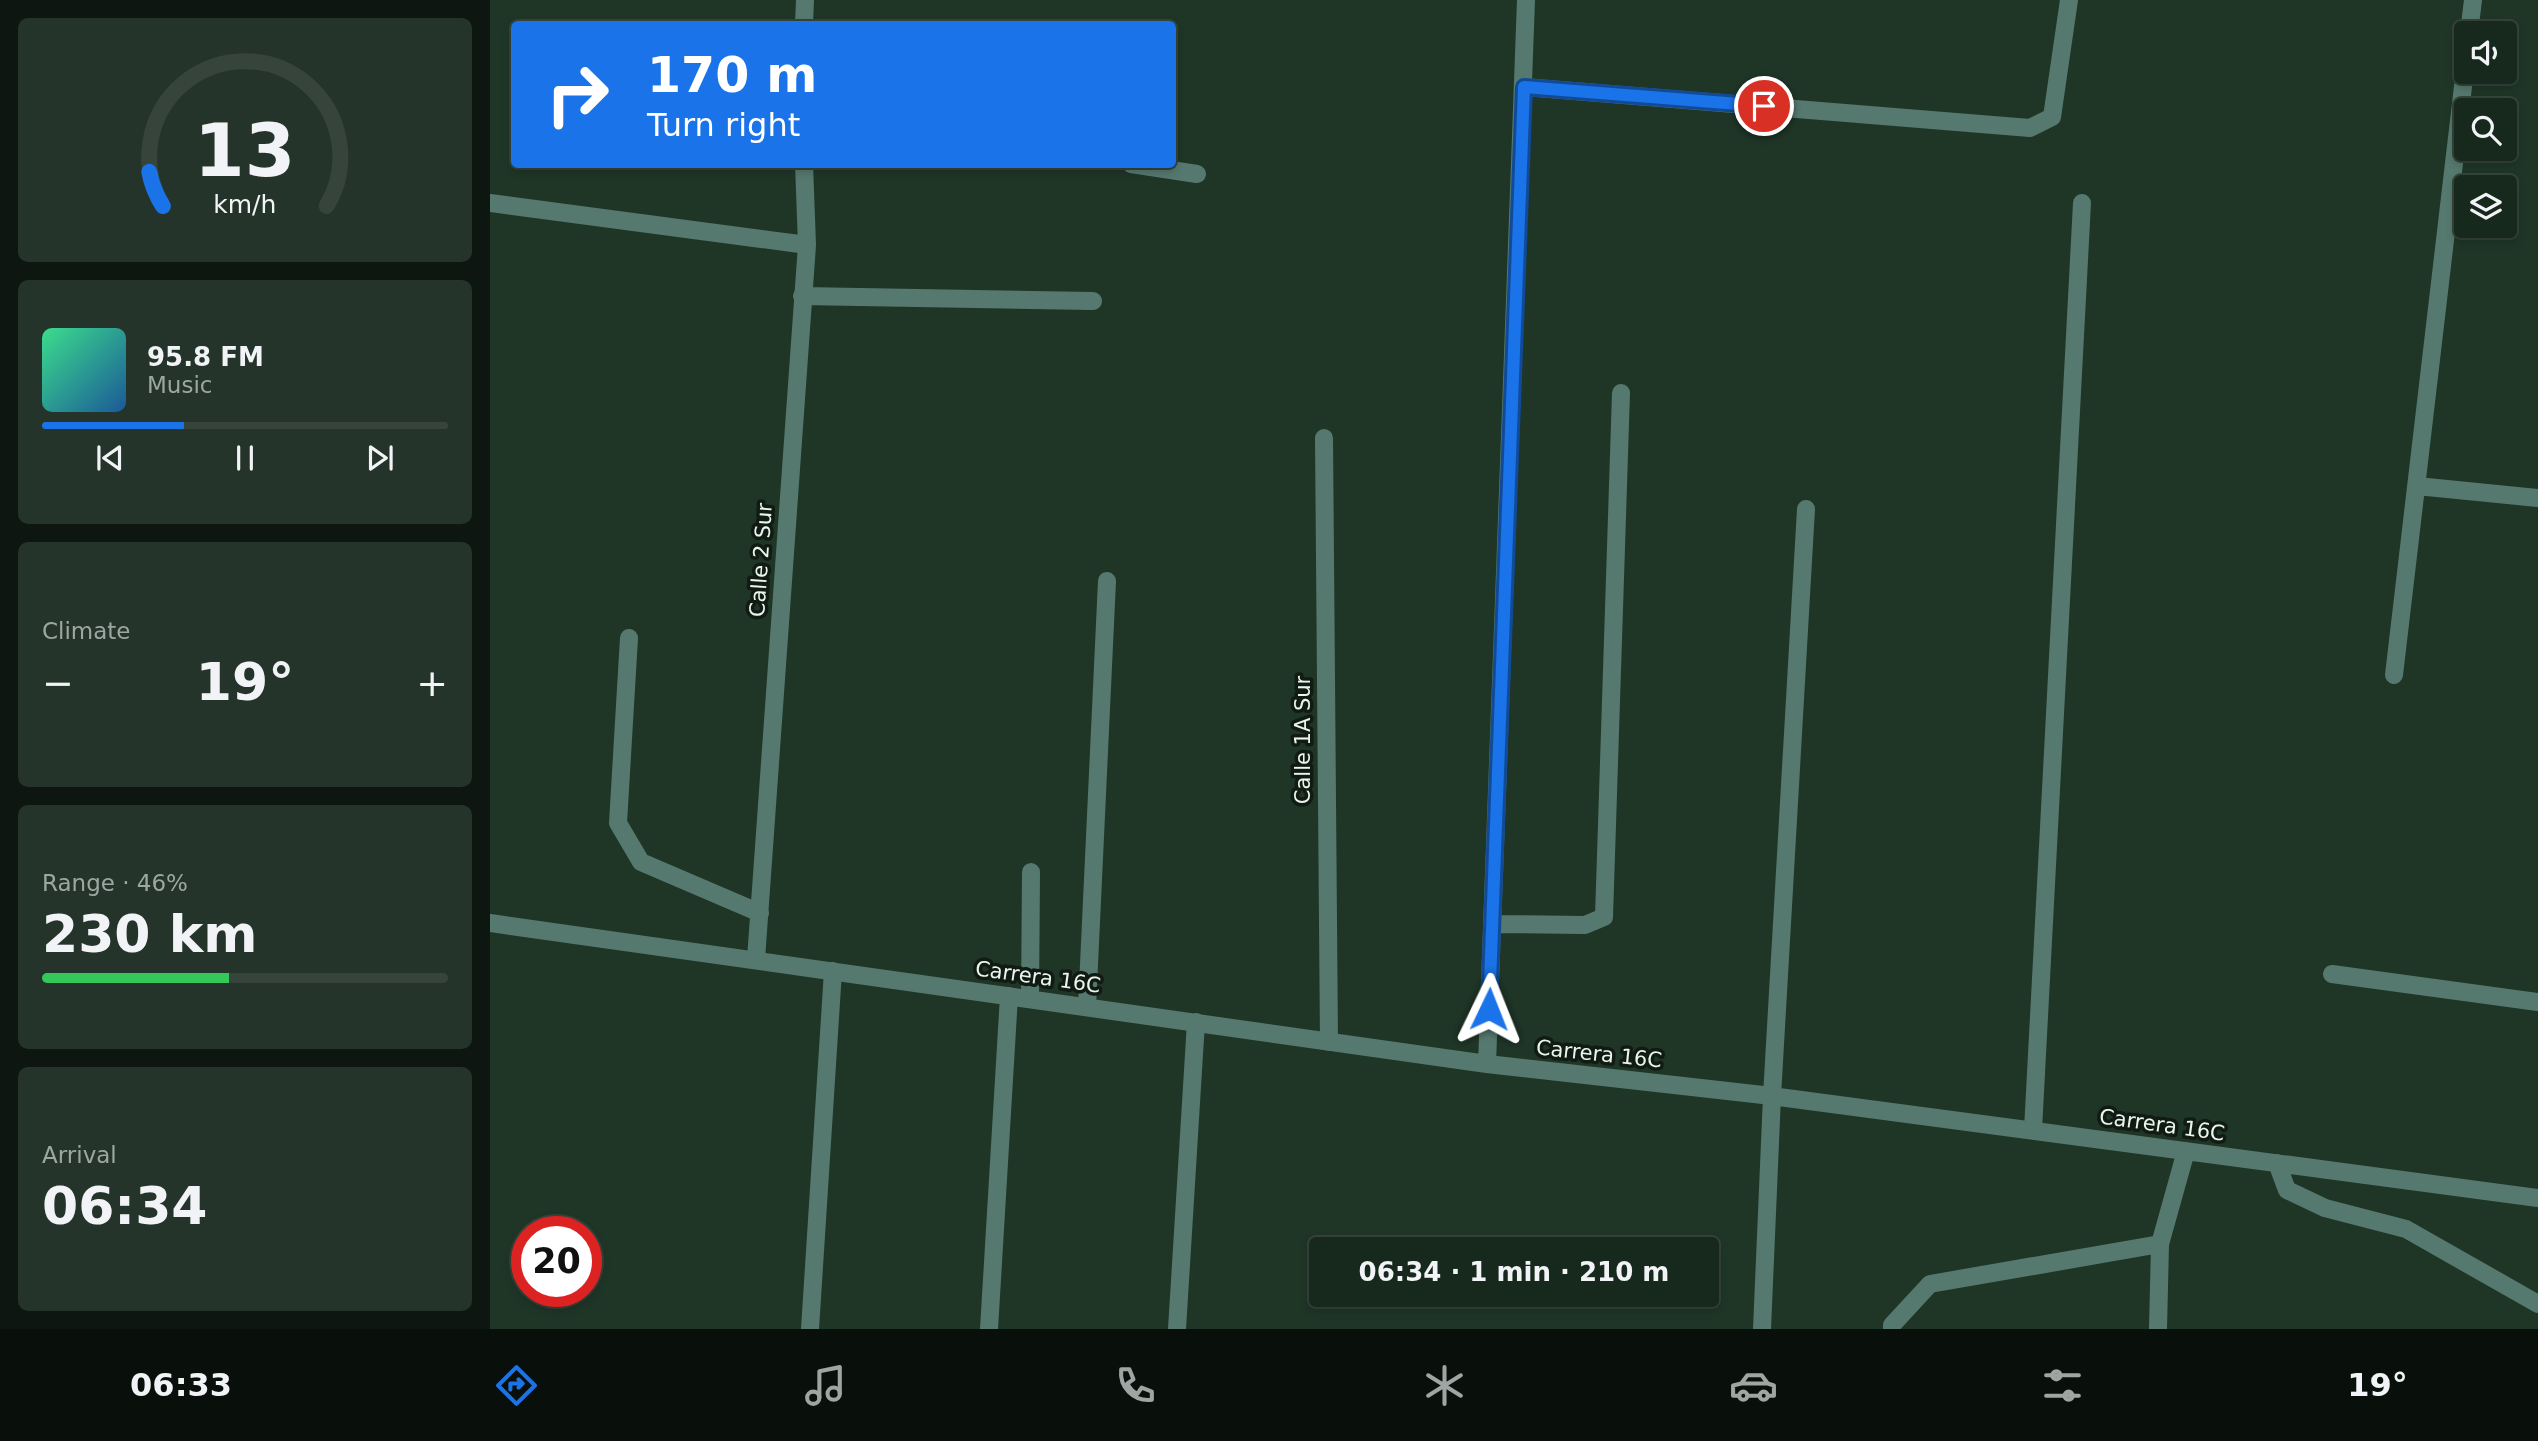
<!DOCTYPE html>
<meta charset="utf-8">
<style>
body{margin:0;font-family:"DejaVu Sans",sans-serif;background:#24342a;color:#f1f3f6;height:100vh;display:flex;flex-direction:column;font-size:26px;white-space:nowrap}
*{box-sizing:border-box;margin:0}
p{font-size:23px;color:#9ea6a4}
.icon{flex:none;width:38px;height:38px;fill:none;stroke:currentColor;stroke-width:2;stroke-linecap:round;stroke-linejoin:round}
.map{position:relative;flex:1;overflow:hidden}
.side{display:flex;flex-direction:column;gap:18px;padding:18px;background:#0d1610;width:490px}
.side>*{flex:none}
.top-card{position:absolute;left:21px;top:21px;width:665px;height:147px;border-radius:7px;box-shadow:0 4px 10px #0003,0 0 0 2px #36443b;background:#1a73e8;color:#fff;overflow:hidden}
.buttons{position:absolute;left:1964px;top:21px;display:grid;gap:14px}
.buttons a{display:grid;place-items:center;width:63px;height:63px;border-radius:7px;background:#17281d;box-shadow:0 4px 10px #0003,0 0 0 2px #36443b;font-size:35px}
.speed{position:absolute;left:21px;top:1216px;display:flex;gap:14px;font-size:35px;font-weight:700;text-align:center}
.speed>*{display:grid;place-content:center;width:91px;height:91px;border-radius:50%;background:#17281d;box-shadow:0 4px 10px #0003,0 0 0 2px #36443b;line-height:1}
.speed .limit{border:10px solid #d22;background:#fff;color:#111}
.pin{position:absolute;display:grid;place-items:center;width:60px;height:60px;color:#fff;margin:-30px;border:4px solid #fff;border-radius:50%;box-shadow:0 2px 7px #0007}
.me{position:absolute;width:77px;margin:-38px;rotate:2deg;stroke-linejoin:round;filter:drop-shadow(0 0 5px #0008)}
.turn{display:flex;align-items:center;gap:24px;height:147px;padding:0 21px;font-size:32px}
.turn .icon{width:91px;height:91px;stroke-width:2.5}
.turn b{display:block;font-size:49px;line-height:60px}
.big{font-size:52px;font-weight:800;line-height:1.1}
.side .widget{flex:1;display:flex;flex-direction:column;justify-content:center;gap:10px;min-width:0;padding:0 24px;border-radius:10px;background:#24342a}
.side .dial{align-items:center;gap:0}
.dial svg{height:182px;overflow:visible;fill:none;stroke:#36443b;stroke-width:7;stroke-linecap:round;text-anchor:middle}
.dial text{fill:#f1f3f6;stroke:none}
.song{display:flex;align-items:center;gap:21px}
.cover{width:84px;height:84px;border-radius:10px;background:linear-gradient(135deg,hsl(150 70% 55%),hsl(210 70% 35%))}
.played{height:7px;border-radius:4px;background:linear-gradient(90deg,#1a73e8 35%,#36443b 35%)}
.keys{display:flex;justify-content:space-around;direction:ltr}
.heat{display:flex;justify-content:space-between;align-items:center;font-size:38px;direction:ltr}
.charge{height:10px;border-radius:5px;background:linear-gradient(90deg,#34c759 46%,#36443b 0)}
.trip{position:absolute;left:819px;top:1237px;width:410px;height:70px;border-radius:7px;background:#17281d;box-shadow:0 4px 10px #0003,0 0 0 2px #36443b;font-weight:800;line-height:70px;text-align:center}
.tab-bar{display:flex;height:112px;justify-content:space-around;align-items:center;background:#09100c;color:#9ea6a4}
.tab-bar .icon{width:49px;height:49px}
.tab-bar .active{color:#1a73e8}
.tab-bar b{font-size:32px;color:#f1f3f6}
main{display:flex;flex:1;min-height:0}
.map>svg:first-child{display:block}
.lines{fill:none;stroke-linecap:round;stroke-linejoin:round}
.minor{stroke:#56796f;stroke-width:18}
.route-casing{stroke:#114b97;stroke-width:18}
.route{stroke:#1a73e8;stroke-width:12}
.labels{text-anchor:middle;stroke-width:7;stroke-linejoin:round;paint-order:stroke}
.street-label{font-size:21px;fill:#e8f6ec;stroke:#111b14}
</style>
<main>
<section class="side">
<div class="widget dial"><svg viewBox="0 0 100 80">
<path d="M14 69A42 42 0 1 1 86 69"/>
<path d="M14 69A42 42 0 0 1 8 54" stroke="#1a73e8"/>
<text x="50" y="56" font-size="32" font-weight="700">13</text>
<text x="50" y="72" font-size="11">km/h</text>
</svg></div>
<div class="widget">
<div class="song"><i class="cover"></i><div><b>95.8 FM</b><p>Music</p></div></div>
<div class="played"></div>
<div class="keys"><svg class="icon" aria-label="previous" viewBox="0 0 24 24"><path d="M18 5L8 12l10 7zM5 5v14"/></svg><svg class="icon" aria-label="pause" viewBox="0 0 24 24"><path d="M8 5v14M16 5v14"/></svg><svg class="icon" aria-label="next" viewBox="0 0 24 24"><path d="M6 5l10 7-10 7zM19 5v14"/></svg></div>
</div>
<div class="widget"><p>Climate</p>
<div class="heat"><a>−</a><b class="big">19°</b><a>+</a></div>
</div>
<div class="widget"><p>Range · 46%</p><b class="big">230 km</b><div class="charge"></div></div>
<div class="widget"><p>Arrival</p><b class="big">06:34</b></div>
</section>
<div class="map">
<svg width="2048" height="1329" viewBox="0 0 2048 1329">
<rect width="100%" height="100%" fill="#1f3627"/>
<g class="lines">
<!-- minor -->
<path class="minor" d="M314,24L315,0
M1979,33L1983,0
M1034,87L1540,128L1562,117L1579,0
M641,164L707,174
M0,203L317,245
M312,296L603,301
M834,438L839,1042
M1927,486L2048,498
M139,638L128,823L151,862L270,913
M1904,675L1976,61
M0,923L997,1064L1282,1096L2048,1198
M1003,924L1095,925L1114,917L1131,393
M266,959L317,245L314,164
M1842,974L2048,1002
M540,999L541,872
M597,1007L617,581
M997,1064L1036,0
M1543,1130L1592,203
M1787,1163L1797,1190L1835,1208L1916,1229L2048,1304
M320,1329L343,971
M499,1329L519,996
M687,1329L706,1022
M1272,1329L1282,1096L1316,509
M1402,1329V1325L1440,1284L1670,1244
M1668,1329L1670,1244L1696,1151"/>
</g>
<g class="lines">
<!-- route casing -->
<g class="route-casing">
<path id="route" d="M999,1009L1034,87L1274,106"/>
</g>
<!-- route -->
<use href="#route" class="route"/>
</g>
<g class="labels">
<!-- street labels -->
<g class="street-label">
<text transform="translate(271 560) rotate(-86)" y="7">Calle 2 Sur</text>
<text transform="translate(813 740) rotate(-90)" y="7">Calle 1A Sur</text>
<text transform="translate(548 977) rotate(8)" y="7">Carrera 16C</text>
<text transform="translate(1109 1054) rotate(6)" y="7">Carrera 16C</text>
<text transform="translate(1672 1125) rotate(8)" y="7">Carrera 16C</text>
</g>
</g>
</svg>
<div class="buttons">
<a><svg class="icon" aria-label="sound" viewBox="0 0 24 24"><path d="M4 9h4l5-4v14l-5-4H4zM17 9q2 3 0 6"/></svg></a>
<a><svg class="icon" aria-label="search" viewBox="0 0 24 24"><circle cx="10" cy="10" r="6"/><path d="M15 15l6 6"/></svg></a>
<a><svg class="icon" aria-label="layers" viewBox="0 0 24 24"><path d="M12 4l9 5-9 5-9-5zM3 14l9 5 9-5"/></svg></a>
</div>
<div class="speed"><div class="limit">20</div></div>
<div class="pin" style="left:1274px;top:106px;background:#d93025"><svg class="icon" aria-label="arrive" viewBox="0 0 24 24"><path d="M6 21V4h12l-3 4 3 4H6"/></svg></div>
<svg class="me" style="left:999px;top:1009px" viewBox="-20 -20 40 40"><path d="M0-17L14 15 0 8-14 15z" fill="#1a73e8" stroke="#fff" stroke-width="4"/></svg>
<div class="trip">06:34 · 1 min · 210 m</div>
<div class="top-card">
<div class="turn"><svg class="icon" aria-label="right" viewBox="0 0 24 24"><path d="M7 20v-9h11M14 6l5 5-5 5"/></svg><div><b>170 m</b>Turn right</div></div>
</div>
</div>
</main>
<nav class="tab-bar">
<b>06:33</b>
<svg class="icon active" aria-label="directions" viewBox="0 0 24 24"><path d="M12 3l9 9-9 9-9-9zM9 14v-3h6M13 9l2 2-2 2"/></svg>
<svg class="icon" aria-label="music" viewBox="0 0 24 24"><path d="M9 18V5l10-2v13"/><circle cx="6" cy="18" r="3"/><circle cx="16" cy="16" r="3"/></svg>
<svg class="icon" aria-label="phone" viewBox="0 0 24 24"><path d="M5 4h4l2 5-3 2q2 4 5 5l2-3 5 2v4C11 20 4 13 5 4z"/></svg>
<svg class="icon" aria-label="climate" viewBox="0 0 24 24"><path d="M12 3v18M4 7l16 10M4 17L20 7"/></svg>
<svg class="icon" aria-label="car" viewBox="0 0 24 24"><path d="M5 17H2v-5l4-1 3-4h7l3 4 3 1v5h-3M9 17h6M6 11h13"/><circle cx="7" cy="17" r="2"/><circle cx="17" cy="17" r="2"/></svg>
<svg class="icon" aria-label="filters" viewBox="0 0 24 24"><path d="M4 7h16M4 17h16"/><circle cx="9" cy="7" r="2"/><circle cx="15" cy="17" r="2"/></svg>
<b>19°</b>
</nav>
